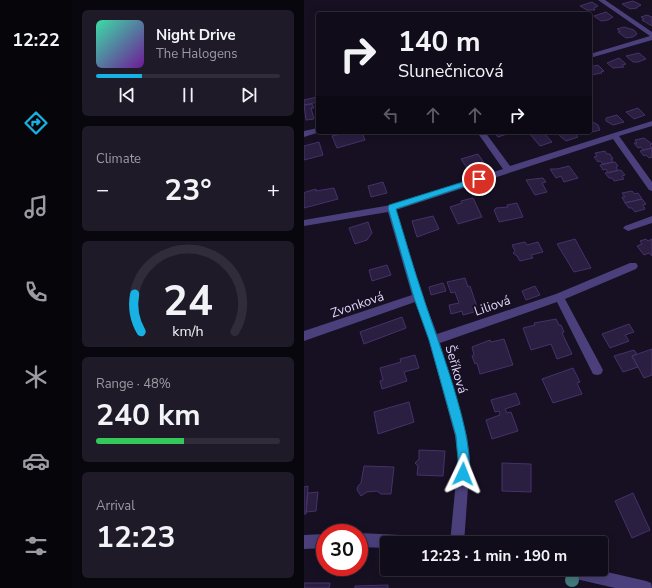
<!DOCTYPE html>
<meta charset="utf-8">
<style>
body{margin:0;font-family:"Nunito Sans",sans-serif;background:#1e1a27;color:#f1f3f6;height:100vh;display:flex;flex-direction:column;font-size:15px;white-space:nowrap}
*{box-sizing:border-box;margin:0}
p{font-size:13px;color:#9c9ba2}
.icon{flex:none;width:22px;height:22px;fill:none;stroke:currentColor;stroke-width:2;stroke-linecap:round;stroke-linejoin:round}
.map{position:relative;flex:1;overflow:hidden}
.panel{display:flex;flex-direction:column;gap:10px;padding:10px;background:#09070e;width:232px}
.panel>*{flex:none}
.hud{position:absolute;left:12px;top:12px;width:276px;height:122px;border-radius:4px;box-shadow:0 2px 10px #0003,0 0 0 1px #302c39;background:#100c1a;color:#f1f3f6;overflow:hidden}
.speed{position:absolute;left:12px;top:524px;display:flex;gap:8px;font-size:20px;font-weight:700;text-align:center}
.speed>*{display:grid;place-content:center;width:52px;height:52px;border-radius:50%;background:#100c1a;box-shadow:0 2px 10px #0003,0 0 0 1px #302c39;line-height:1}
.speed .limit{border:6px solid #d22;background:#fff;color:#111}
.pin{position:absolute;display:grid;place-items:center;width:34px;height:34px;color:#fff;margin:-17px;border:2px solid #fff;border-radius:50%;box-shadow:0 1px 4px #0007}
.me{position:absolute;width:44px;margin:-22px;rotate:2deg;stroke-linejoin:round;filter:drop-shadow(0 0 3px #0008)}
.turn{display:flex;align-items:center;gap:14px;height:84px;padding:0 16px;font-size:18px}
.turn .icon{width:52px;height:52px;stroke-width:2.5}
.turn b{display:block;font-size:28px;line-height:34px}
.lanes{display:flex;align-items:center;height:38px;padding:0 16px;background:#0003;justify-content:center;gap:20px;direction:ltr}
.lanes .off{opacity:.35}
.big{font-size:30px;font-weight:700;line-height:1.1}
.panel .card{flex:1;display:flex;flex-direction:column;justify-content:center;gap:6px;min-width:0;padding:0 14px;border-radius:6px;background:#1e1a27}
.panel .dial{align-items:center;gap:0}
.dial svg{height:104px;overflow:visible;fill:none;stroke:#302c39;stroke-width:7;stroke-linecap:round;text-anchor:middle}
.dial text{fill:#f1f3f6;stroke:none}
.song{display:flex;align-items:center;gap:12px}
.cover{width:48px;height:48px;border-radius:6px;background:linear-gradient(135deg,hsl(160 70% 55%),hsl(280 70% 35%))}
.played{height:4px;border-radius:2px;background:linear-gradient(90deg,#17b1e4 25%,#302c39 25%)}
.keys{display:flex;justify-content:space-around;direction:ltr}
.heat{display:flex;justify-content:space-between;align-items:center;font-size:22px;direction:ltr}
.charge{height:6px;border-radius:3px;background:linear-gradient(90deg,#34c759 48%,#302c39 0)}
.trip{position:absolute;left:76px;top:536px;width:228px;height:40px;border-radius:4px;background:#100c1a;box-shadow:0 2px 10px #0003,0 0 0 1px #302c39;font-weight:700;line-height:40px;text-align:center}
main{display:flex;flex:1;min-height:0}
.menu{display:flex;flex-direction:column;width:72px;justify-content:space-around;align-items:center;background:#06050a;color:#9c9ba2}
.menu .icon{width:28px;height:28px}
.menu .active{color:#17b1e4}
.menu b{font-size:18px;color:#f1f3f6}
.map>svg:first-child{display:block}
.building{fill:#2a1e41;stroke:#46326a}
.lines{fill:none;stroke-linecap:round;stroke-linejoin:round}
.street{fill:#4b407c;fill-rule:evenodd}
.tree{fill:#437b7e}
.route{fill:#17b1e4;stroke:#0f7394}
.labels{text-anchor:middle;stroke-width:4;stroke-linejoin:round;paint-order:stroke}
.street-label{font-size:13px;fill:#dfd5fb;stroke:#161022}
</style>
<main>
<nav class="menu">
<b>12:22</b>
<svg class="icon active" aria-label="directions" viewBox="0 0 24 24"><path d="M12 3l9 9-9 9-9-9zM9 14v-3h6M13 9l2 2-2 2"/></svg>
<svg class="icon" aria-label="music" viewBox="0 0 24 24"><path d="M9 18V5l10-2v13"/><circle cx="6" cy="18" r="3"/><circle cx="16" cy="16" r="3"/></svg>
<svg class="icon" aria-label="phone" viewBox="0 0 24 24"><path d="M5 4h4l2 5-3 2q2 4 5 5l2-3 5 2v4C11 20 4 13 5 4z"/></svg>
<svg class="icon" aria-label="climate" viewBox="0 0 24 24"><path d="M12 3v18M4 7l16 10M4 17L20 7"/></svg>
<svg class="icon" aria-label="car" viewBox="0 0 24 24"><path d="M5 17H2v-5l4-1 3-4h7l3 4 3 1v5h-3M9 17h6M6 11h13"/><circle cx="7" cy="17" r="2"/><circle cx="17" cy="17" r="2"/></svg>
<svg class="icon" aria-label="filters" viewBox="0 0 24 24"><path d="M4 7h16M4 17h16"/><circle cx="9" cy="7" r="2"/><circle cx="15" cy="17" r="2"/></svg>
</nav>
<section class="panel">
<div class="card">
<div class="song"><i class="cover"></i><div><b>Night Drive</b><p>The Halogens</p></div></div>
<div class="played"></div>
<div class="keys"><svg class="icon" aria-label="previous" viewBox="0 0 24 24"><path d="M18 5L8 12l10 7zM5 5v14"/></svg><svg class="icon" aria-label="pause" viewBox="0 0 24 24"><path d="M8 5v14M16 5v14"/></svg><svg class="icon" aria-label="next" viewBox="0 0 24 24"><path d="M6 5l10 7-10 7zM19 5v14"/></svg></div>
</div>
<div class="card"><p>Climate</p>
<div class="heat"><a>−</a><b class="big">23°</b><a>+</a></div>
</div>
<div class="card dial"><svg viewBox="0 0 100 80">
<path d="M14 69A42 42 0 1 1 86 69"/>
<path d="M14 69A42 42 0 0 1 9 40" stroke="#17b1e4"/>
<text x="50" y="56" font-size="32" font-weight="700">24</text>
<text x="50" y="72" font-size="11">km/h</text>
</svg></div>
<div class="card"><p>Range · 48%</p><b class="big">240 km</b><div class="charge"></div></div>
<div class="card"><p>Arrival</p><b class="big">12:23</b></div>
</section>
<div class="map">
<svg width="348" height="588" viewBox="0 0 348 588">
<rect width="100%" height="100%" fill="#161022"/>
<!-- building -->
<path class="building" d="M329,1L337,5L333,7V8L326,9L318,4Z
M288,2L294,6L290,8L291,10H283L276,6Z
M302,12L309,17L304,20L297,21L290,16Z
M343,15L348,17V26L338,20L340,19L337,17Z
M320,27L330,30L333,34L329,37L322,38L314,32L316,31L313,29Z
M335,53L342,59L334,62H329L322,56Z
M315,58L322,64L318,65L320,67L309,68L303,63Z
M294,65L300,71L297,72L298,73L287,75L286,67Z
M13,97L14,102L0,105V100Z
M8,104L10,108H7L10,119L2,120L0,105Z
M334,108L341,115L330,119L322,112Z
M313,115L320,122L309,125L302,121V118Z
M289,122L294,125L296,130L284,133L283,132H286V123Z
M45,132H47L48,134L58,132L61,140L33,148L28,136Z
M190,132H206V133L194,137Z
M229,132H239L248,142L236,146L225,133Z
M258,132H270L274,137L262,141L256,136L255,133Z
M340,138L348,144L346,145L348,148L339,150L337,147L334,148L330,143H333L331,140Z
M15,142L19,155L0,160V146Z
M348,148V157L345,158L342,155L340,156L336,151Z
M301,151L303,154H306L309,159H307L309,162L299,164L296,161L294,162L290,157L293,156L291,153Z
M174,154L180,163L163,168L157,159Z
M311,162L314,166L312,167L314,170L304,173L302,169L299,170L296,165Z
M265,166L274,178L260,182L257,176L252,178L246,169H253Z
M317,170L321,175L318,176L320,179L310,181L308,178H305L301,173Z
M239,178L242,182L238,183L243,192L231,195L222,180Z
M79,182L83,193L67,197L64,186Z
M30,188L34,199L0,208V193L2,192L12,189V191Z
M328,191L331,194L334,193L338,199L321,203L318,197H321L318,193Z
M169,198L178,217L154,224L146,207L158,203L157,201Z
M338,199L342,204L339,205L341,209L331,212L328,208H325L321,203Z
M213,203L219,217L195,222L190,210L192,208L204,207L203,205Z
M129,216L135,229L113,237L108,221Z
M64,222L68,233L63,240L51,244L45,228Z
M271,239L287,268L270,272L253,244Z
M342,239L344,241L348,239V256L345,253L340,255L333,246L338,244L336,241Z
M221,242L223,245L234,242L239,252L227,255L229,258L216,261L213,256L209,253L211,251L208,245Z
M83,265L87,275L68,281L65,270Z
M161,278L164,287L166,286L173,307L168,308L170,312L159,315L158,311L147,314L145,305L155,303L151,292L147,293L143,282Z
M139,283L142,291L127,295L125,287Z
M231,286L236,295L222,300L218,291Z
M98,317L102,328L60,344L56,332Z
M252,319L255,325H257L260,332L258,333L268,354L253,359L247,344L227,350L219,328L231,325L230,323Z
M325,324L330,332L321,335L325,341L306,348L298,334Z
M200,339L209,365L176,374L173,363L171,364L168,356L170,355L168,347L186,340L187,342Z
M348,349V375L340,378L328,356Z
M330,350L333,354L328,356L334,367L319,372L310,356Z
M111,355L115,368L100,372L103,381L78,389L76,381L79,380L76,368L97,362L96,359Z
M269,368L276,382L273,383L278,394L249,403L238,379Z
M212,393L216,404L201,409L203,413L207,412L214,431L188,439L182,420L196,415L195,411L191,412L187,400Z
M105,402L110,422L74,434L70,412Z
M115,450L141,451L139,476L113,475L114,466L111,463L115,459Z
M198,463L227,464V492L198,491Z
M60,466L90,467L87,494H77L73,491L63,492L57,496L53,490L54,486L57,483Z
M4,486L2,514H0V487Z
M14,492L12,511L2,512L4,493Z
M329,493L346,530L328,538L311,501Z
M0,583H26L25,588H0Z
M84,585V588H51V586Z"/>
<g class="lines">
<!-- street -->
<path class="street" d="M294,0H301L348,32V40L286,58V54L346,36Z
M348,121V126L315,136L348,182V191L345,190L309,139L92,210L119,297L133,334L252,294L326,263H332L334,266L332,269L261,299L299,370L297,374L293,375L289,374L253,302L136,343L163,436L166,460L160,543H146L154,460L151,436L125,340L111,302L0,341V331L108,295L84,212L0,226V220L87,205L199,169L173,132H181L206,166Z
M14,128V132H16L0,137V131Z
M348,216V223L324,231L319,228L321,226Z
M55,533L117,536L122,538L124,543H83V548L55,547Z
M21,534V548L0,549V535Z
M252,569H290L342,581L347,583L348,588H311L259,576L254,574Z"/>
</g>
<!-- trees -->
<circle class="tree" cx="268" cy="580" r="7"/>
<!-- route -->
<path class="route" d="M175,177L179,179L177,181L92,209C101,238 109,267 119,296C130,332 176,446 163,478L159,479L155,478L153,474L154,460L152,436L125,340L110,298L84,208L85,205Z"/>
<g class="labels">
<!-- street labels -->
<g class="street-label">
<text transform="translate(53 304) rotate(-19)" y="5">Zvonková</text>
<text transform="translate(188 305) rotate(-19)" y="5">Liliová</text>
<text transform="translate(153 369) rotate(74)" y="5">Šeříková</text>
</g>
</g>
</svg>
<div class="speed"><div class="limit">30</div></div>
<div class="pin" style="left:175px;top:179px;background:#d93025"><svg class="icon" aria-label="arrive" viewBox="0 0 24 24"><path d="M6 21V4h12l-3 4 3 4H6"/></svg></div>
<svg class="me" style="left:159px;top:474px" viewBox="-20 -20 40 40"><path d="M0-17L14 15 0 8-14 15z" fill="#17b1e4" stroke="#fff" stroke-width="4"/></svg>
<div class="trip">12:23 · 1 min · 190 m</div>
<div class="hud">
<div class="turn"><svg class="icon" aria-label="right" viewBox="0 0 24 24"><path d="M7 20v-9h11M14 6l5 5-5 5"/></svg><div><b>140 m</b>Slunečnicová</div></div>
<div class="lanes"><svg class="icon off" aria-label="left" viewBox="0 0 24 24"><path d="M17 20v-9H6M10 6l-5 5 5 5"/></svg><svg class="icon off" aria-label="ahead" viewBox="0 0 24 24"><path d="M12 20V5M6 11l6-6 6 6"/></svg><svg class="icon off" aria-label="ahead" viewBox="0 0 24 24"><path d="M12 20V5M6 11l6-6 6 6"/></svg><svg class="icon" aria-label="right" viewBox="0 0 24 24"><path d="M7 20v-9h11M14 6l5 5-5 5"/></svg></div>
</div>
</div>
</main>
